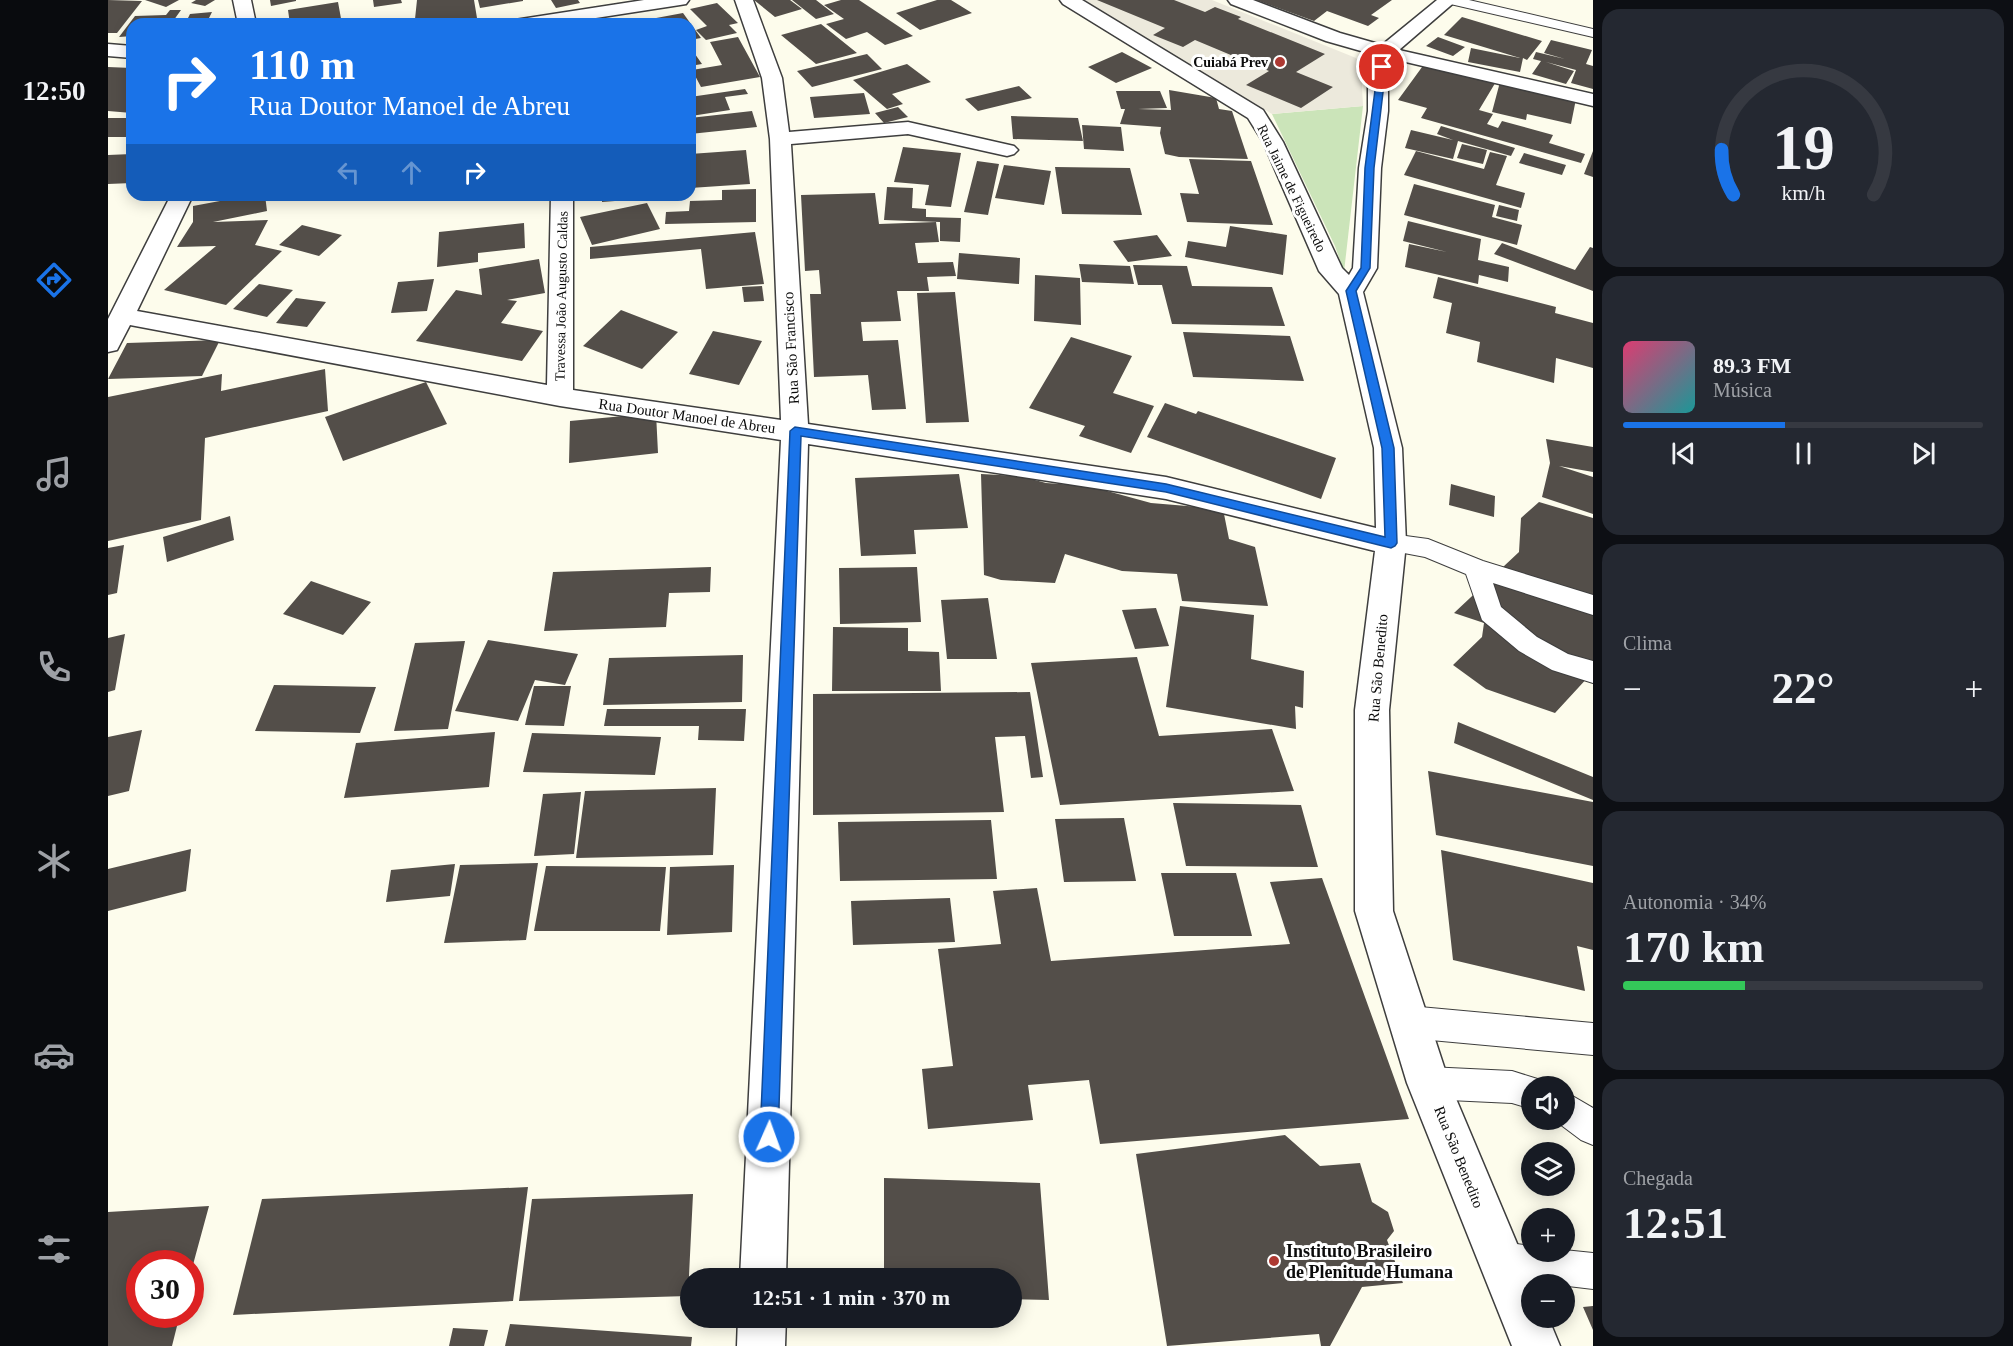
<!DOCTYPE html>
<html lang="pt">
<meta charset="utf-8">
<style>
body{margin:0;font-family:"Times New Roman",serif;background:#242831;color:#f1f3f6;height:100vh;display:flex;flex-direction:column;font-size:22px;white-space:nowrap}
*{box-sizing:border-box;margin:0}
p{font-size:20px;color:#9ea1a6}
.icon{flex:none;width:33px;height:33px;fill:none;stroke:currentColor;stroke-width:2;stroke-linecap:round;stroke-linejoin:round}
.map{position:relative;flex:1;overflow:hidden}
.sheet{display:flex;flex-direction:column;gap:9px;padding:9px;background:#0d0f14;width:420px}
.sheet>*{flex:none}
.top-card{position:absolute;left:18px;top:18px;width:570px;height:183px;border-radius:18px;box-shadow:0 3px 15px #0003;background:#1a73e8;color:#fff;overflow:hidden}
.controls{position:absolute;left:1413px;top:1076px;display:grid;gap:12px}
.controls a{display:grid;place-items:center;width:54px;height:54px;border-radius:50%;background:#171b24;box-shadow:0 3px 15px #0003;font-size:30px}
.speed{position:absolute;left:18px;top:1250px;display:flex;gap:12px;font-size:30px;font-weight:700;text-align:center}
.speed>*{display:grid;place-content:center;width:78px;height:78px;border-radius:50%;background:#171b24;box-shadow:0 3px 15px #0003;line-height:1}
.speed .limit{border:9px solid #d22;background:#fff;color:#111}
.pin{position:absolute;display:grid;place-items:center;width:51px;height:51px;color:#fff;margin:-26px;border:3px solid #fff;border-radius:50%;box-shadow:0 2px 6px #0007}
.me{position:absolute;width:66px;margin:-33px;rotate:2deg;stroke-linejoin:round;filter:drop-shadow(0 0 4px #0008)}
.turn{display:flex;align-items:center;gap:21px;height:126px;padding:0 24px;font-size:27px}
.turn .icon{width:78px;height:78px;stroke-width:2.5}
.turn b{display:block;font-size:42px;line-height:51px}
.lanes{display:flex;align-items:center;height:57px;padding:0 24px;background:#0003;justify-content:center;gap:30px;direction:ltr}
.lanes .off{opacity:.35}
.big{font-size:45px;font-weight:700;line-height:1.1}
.sheet .widget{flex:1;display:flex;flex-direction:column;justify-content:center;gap:9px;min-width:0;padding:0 21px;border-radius:18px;background:#242831}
.sheet .dial{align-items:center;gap:0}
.dial svg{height:156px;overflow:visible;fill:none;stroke:#363941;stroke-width:7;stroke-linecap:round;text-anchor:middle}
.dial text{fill:#f1f3f6;stroke:none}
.song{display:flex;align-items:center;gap:18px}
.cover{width:72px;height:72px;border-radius:9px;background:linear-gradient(135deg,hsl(340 70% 55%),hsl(180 70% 35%))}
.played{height:6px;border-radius:3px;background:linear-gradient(90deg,#1a73e8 45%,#363941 45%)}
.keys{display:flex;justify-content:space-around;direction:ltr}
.heat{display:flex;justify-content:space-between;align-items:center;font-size:33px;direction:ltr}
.charge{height:9px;border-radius:4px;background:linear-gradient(90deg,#34c759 34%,#363941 0)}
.trip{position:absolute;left:572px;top:1268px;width:342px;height:60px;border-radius:30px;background:#171b24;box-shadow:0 3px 15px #0003;font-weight:700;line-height:60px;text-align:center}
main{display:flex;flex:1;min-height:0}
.menu{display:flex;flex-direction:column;width:108px;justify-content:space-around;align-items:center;background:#090b0e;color:#9ea1a6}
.menu .icon{width:42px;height:42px}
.menu .on{color:#1a73e8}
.menu b{font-size:27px;color:#f1f3f6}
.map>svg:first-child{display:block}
.green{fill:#cbe4b9}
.plaza{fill:#ece9dc}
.building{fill:#534e49}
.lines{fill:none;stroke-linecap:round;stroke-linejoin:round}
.lane-casing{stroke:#3e3e3e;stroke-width:2}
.street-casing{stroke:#3e3e3e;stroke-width:3}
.lane{fill:#fff;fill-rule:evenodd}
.street{fill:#fff;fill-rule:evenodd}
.route{fill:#1a73e8;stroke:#114b97;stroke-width:1.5}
.poi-dot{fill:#ad3932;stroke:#fff;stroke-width:2}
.labels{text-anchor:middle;stroke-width:6;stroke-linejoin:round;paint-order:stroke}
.far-poi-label{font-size:14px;font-weight:bold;fill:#0b0b0b;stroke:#fff;text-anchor:end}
.far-street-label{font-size:14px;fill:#0b0b0b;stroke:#fff}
.street-label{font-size:15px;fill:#0b0b0b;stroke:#fff}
.near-poi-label{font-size:18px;font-weight:bold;fill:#0b0b0b;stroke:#fff;text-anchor:start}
</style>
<main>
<nav class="menu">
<b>12:50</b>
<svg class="icon on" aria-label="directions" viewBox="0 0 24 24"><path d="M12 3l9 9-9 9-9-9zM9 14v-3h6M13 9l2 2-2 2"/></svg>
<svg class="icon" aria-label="music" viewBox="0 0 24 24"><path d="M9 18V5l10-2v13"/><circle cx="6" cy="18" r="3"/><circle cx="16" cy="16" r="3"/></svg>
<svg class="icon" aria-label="phone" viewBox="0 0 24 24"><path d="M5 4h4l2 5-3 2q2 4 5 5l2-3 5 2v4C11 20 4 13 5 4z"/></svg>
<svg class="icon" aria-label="climate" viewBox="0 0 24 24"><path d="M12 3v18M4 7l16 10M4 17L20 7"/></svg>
<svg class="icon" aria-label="car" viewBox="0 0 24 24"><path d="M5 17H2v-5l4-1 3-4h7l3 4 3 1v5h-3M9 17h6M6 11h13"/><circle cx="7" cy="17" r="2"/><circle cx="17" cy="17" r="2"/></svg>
<svg class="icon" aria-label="filters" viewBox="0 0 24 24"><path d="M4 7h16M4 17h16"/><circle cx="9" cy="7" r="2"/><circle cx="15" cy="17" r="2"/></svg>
</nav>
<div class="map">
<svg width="1485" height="1346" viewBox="0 0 1485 1346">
<rect width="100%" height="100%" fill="#fdfcec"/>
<!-- green -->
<path class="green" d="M1255,106L1236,272L1227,246L1164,114Z"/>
<!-- plaza -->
<path class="plaza" d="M972,0H1104L1248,58L1253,66L1255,106L1164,114Z"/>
<!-- building -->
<path class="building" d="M0,0L34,1L9,33H0Z
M37,0H71L58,7Z
M88,0H107L97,6L83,3Z
M162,0H188V1L163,6Z
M265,0H293L294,3L266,7Z
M309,0H366L369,18L325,24H282L307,19Z
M370,0H415V1L372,8Z
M443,0H470L472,3L448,8Z
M646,0H682L694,9L667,17Z
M684,0H708L726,14L708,19Z
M733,0H751L805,36L777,45L759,32L738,39L718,24L736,19L716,5Z
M829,0H843L864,13L812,30L788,13Z
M989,0H1066L1097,12L1107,7L1133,17L1130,19L1217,54L1188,72L1225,87L1193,108L1138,85L1161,71L1087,40L1075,47L1045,35L1057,28Z
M1148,0H1284L1263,15L1271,18L1260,26L1219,11L1206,21Z
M230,2L234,24H182L180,10Z
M609,3L630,23L621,25L629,33L598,40L588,30L599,26L582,9Z
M62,10H73L63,24H24V36L11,37L27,16L58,15Z
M104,12L98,24H77L82,14Z
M575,13L593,38L582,40V24H516Z
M1354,17L1434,41L1419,60L1415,58L1412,72L1360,62L1363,48L1412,58L1336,35Z
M713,24L749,53L708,64L673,35Z
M630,37L652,77L593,87L584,70L614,65L602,42Z
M1330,37L1357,47L1345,56L1318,46Z
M1443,40L1484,50L1478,64L1485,66V89L1463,83L1468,70L1438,62L1466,71L1458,84L1424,74L1433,61L1425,59L1428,52L1457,59L1436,53Z
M582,47L594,64L582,66Z
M1014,52L1044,68L1008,83L980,67Z
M759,54L774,69L704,87L689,71Z
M1317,63L1389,80L1371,110L1385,114L1379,124L1390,128L1394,121L1445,135L1441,143L1477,154L1473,163L1313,118L1319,108L1290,100Z
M799,64L823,82L784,94L795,104L779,109L745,80Z
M0,67L24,68V113L0,111Z
M1392,82L1468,99L1463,124L1419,114L1418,120L1384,112Z
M911,86L924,98L870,111L857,99Z
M637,89L640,94L617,97L622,110L583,116L582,97Z
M1061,90L1108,98L1111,109L1124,111L1140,159L1071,157L1057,154L1052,133L1053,127L1012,124L1017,109H1013L1008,91H1052L1059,108L1030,109L1063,110Z
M756,93L762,114L706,118L702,97Z
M790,107L800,117L776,123L767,113Z
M644,111L649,127L582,134V118Z
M903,116L970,118L975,141L905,139Z
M0,118H24V137H0Z
M974,125L1013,127L1016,151L976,149Z
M1333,126L1407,148L1403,156L1350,141L1345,159L1297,148L1303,130L1345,140L1329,134Z
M1354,144L1379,150L1375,164L1349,158Z
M795,147L853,153L843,207L817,205L821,185L786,182Z
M638,150L642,184L582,188V154Z
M1308,151L1376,169L1382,152L1399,156L1388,185L1417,193L1413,208L1296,175Z
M1485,151V177L1476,174Z
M1416,153L1458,165L1454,175L1411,163Z
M24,154V183L0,184V155Z
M1081,159L1143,161L1165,225L1079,222L1072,193L1091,194Z
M869,161L891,164L880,215L856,212Z
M896,165L943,171L936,205L887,198Z
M947,167L1022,168L1034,215L954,214Z
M1306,184L1387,205L1384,217L1414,225L1409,245L1296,215Z
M779,187L805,188L804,208L818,209V217L853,218L852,242L832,241V222L776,220Z
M648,189V222L557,224L558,212L581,211L582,201L614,200V190Z
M767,193L771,224L828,222L831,242L807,243L810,263L845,262L848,276L819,277L821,291H789L793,321L753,322L755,341L790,340L798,409L764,410L760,375L706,377L702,294H713L711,270L697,271L693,195Z
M144,195H157L159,211L105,222L160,220L147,245L174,251L118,305L56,290L108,246L69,247L85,222V206Z
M494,195H545L546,198L494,202Z
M539,203L552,229L484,245L472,217Z
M1391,205L1411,210L1409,221L1388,216Z
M1300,221L1373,239L1370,260L1401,267L1400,282L1371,275L1370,284L1297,267L1301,244L1339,252L1295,241Z
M416,223L417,248L370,253V262L329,267L331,232Z
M194,225L234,235L211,256L171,245Z
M1122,226L1179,235L1175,275L1077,257L1080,241L1118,247Z
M647,232L656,284L598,289L593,249L482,259V247Z
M1049,235L1064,256L1020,262L1005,241Z
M1394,243L1467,270L1482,247L1485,248V291L1386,254Z
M851,253L912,258L911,284L849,279Z
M431,259L437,293L399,300L409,301L393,323L435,331L414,361L308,341L348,290L374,295L371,269Z
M971,264L1022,266L1026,284L974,282Z
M1025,265L1079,266L1084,286L1164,287L1177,326L1064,324L1054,285H1030Z
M927,275L972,278L973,325L926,321Z
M1330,277L1448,307L1447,313L1485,323V368L1448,358L1446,383L1369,362L1372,342L1338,333L1344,303L1325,298Z
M326,279L319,311L283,313L290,282Z
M151,284L185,290L159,317L125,309Z
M654,286L656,301L636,302L634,287Z
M847,292L861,422L818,423L809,293Z
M188,298L218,302L199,327L168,323Z
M513,310L570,332L534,369L475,346Z
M605,331L654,341L631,385L581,374Z
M1075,332L1182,336L1196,381L1085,377Z
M963,337L1024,356L1005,393L1046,406L1023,453L971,436L977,426L921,408Z
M112,340L94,376L0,379L19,343Z
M217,369L220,411L97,438L93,520L0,541V397L114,374L113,391Z
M318,382L339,424L235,461L217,417Z
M1057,403L1088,414L1090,411L1228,458L1213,499L1039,437Z
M548,413L550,453L461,463L462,421Z
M1438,439L1485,447V472L1451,466L1485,477V514L1434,497L1442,463Z
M851,474L860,528L806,530L808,554L753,556L747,478Z
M873,474L912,476L938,483L981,486L1043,503L1115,509L1121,539L1147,547L1160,606L1074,601L1069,574L1014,571L957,554L947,583L893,580L876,575Z
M1343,484L1387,496L1386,517L1341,505Z
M1431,502L1485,518V676L1482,675L1447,713L1378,689L1345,665L1374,637L1376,623L1346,613L1411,552L1413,518Z
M122,516L126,540L59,562L55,537Z
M16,545L9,593L0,595V548Z
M603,567L602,592L561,593L558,627L436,631L445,572Z
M809,567L813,622L732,624L731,568Z
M203,581L263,602L235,635L175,614Z
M880,598L889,659H839L833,600Z
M1072,606L1146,615L1143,659L1196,671L1195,708L1187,706L1188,729L1058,707Z
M1048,608L1061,646L1027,649L1014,610Z
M725,627L800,628V651L831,652L833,691H724Z
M17,634L7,690L0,692V638Z
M380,640L470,654L457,685L427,680L410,721L347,711Z
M357,641L340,729L286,731L307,643Z
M635,655L634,702L495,705L501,658Z
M1029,657L1051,736L1164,729L1186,791L952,805L923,663Z
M166,685L268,687L252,733L147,731Z
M426,686H463L456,726L417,725Z
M922,692L935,777L923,778L917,736L887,737L896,812L705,815V694Z
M499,709H638L636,741L590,740L591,726H496Z
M1350,722L1485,777V800L1346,743Z
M34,730L21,791L0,796V737Z
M387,732L381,787L236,798L248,743Z
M424,733L553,737L547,775L415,772Z
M1320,771L1485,802V866L1328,835Z
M608,788L605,855L468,858L477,791Z
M473,792L466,854L426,856L435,794Z
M1065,803L1193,805L1210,867L1078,866Z
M1016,818L1028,881L956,882L947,819Z
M883,820L889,879L732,881L730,822Z
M83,849L78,891L0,911V869Z
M1333,850L1485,883V950L1469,946L1477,991L1345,960Z
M430,863L418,940L336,943L352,865Z
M347,864L342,896L278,902L283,870Z
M626,865L624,932L559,935L562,867Z
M438,866L558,867L552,931H426Z
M1053,873H1128L1144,936H1066Z
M1214,878L1301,1119L992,1144L981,1080L920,1085L925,1120L820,1129L814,1069L845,1066L830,949L893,944L885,891L929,888L943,961L1182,944L1162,882Z
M842,898L847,942L745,945L743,901Z
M1177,1135L1212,1166L1252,1163L1264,1202L1280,1212L1286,1231L1279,1240L1295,1283L1254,1287L1222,1346H1213L1211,1334L1059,1346L1028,1154Z
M776,1178L932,1183L941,1300L903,1299V1278H776Z
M420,1187L405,1301L125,1315L154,1199Z
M585,1194L580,1296L411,1301L424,1199Z
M101,1206L83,1272L82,1263H32V1314H72L64,1346H0V1212Z
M1485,1306V1330L1475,1307Z
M402,1324L584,1337L583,1346H397Z
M345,1328L380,1330L376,1346H341Z"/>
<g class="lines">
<!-- lane casing -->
<g class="lane-casing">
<path id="lane" d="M1336,0H1361L1485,29V37L1338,3Z
M1283,534L1320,539L1375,561L1485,595V615L1385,583L1393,607L1429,637L1460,654L1485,661V683L1444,670L1411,651L1374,620L1358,574L1317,557L1275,549L1271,543L1275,537Z
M1301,1006L1485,1023V1055L1301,1038L1290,1033L1285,1022L1290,1011Z
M1320,1067L1404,1071L1436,1081L1438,1086H1424V1109L1404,1103L1320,1099L1308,1095L1304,1083L1308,1071Z
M1456,1091L1485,1108V1145L1473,1140L1445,1119H1456Z
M1393,1242L1424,1246V1251L1456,1250L1485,1253V1289L1393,1278L1380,1273L1375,1260L1380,1247Z"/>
</g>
<!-- street casing -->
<g class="street-casing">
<path id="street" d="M125,0H143L148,24H130Z
M536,0H581L578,4L572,5L449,24H404L407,20L413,19Z
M627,0H645L674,78L681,132L800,122L906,146L910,150L906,154L899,156L800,134L683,144L700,424L1058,477L1268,528L1266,448L1231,294L1211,271L1155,142L1140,118L955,4L952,0H974L1155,110L1175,142L1234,268L1241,275L1245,268L1251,168L1260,111V82L1267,55L1218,41L1123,4L1120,0H1145L1232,33L1274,45L1329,0H1349L1291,50L1485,94V106L1285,59L1280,82V111L1273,168L1269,268L1255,292L1294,448L1298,543L1281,710L1285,911L1341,1082L1426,1284H1424V1317H1440L1452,1346H1404L1299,1083L1247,911V710L1267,551L1058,499L700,444L678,1278H632L673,440L452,406L22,325L9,350L0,352V319L63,195H85L29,311L439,385L443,195H465V390L673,420L662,139L654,78Z
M0,44L24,46V58L0,56Z
M630,1317H678L677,1346H629Z"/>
</g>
<!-- lane -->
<use href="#lane" class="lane"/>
<!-- street -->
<use href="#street" class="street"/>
</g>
<!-- route -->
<path class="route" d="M1274,65L1278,67L1266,168L1262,268L1248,291L1286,448L1289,543L1287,546L1283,548L1058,492L693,436L670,1137L667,1143L661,1146L654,1143L652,1137L682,431L687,427L1058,484L1277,537L1274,448L1238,291L1253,268L1257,168L1270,67Z"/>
<!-- markers -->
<g class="poi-dot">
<circle cx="1172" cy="62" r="6"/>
<circle cx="1166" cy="1261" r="6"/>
</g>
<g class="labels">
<!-- far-poi labels -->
<g class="far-poi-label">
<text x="1160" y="67">Cuiabá Prev</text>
</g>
<!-- far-street labels -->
<g class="far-street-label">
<text transform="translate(1184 188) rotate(64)" y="5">Rua Jaime de Figueiredo</text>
<text transform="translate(453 296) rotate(-89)" y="5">Travessa João Augusto Caldas</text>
</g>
<!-- street labels -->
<g class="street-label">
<text transform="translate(683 348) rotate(-93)" y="5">Rua São Francisco</text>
<text transform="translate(579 416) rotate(8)" y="5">Rua Doutor Manoel de Abreu</text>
<text transform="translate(1270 668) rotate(-85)" y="5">Rua São Benedito</text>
<text transform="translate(1351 1157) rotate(68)" y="5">Rua São Benedito</text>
</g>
<!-- near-poi labels -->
<g class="near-poi-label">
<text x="1178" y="1257">Instituto Brasileiro<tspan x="1178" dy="21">de Plenitude Humana</tspan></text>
</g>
</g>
</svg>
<div class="controls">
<a><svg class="icon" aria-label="sound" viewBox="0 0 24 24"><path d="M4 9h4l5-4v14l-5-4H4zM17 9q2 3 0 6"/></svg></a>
<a><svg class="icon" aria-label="layers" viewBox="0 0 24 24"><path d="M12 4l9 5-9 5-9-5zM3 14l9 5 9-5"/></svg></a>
<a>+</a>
<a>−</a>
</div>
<div class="speed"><div class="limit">30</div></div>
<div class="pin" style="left:1274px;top:67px;background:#d93025"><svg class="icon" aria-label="arrive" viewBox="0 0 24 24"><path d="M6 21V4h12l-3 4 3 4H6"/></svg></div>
<svg class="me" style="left:661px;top:1137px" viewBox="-20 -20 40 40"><circle r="17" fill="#1a73e8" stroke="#fff" stroke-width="3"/><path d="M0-11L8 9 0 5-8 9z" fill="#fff"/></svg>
<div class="trip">12:51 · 1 min · 370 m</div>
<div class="top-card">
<div class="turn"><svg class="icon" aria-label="right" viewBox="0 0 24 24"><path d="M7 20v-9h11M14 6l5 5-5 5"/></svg><div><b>110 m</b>Rua Doutor Manoel de Abreu</div></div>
<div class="lanes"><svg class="icon off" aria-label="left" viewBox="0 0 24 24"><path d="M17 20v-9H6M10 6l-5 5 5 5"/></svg><svg class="icon off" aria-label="ahead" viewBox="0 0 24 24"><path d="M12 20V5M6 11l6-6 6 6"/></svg><svg class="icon" aria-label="right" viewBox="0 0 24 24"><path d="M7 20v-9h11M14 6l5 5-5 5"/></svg></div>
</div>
</div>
<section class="sheet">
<div class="widget dial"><svg viewBox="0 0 100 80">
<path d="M14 69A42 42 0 1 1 86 69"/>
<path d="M14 69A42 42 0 0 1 8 46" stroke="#1a73e8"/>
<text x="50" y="56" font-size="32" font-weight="700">19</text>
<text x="50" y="72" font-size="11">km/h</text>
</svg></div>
<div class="widget">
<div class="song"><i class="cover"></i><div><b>89.3 FM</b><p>Música</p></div></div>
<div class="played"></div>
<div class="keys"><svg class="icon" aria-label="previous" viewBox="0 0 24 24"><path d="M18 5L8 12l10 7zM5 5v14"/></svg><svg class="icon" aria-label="pause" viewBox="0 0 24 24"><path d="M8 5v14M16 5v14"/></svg><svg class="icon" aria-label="next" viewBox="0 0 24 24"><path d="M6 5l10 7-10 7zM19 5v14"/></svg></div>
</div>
<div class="widget"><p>Clima</p>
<div class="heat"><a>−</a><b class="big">22°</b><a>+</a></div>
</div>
<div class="widget"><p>Autonomia · 34%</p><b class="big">170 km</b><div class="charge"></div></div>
<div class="widget"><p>Chegada</p><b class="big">12:51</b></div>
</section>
</main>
